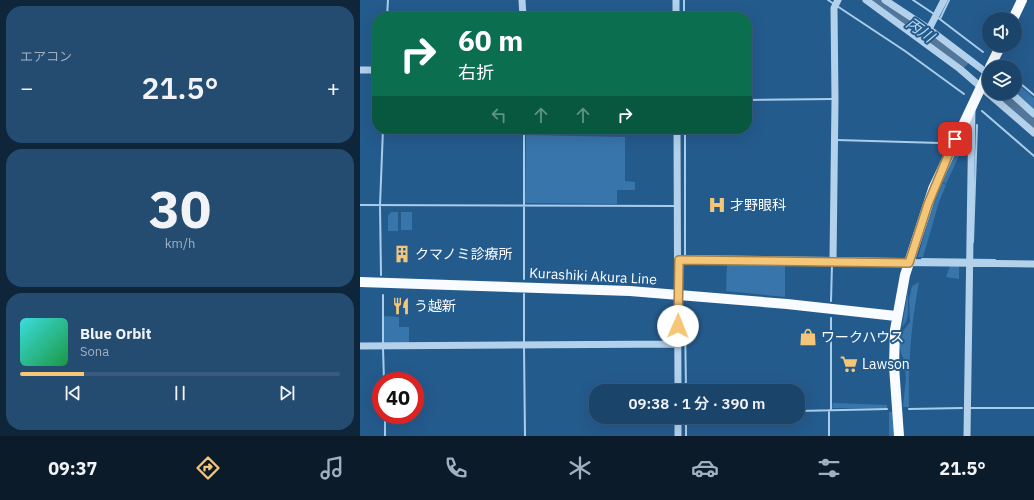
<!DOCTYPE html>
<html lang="ja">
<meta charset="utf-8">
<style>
body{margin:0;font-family:"IBM Plex Sans","Noto Sans JP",sans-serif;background:#244b70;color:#f1f3f6;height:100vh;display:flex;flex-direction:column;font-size:15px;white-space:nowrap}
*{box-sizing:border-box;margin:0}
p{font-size:13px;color:#a0b0c1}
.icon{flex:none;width:22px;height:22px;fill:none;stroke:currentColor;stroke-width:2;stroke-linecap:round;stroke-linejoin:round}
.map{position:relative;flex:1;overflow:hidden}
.details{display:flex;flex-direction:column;gap:6px;padding:6px;background:#0f253a;width:360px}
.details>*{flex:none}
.banner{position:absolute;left:12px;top:12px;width:380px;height:122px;border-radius:16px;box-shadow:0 4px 16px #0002,0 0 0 1px #395c7e;background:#0b6e4f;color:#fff;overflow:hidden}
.controls{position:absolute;left:622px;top:12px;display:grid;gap:8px}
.controls a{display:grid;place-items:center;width:40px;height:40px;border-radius:50%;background:#1b446a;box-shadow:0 4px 16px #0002,0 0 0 1px #395c7e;font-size:20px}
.speed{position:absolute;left:12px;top:372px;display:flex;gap:8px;font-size:20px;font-weight:700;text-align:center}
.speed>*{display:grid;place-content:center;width:52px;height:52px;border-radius:50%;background:#1b446a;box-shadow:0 4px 16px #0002,0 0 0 1px #395c7e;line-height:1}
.speed .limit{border:6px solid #d22;background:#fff;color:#111}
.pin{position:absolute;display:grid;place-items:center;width:34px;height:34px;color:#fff;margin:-17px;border-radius:8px;box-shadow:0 2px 6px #0006}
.me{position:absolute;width:44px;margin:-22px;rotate:1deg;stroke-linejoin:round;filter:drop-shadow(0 0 3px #0008)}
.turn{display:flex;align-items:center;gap:14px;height:84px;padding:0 20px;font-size:18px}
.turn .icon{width:52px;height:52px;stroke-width:2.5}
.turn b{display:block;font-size:28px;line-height:34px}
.lanes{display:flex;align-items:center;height:38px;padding:0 20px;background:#0003;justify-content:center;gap:20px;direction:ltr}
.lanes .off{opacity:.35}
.big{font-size:30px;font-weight:600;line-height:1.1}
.details .widget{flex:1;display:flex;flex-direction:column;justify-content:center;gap:6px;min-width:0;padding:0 14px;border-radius:16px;background:#244b70}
.details .dial{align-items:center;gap:0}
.dial b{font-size:52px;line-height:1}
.song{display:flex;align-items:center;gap:12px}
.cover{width:48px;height:48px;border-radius:6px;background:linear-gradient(135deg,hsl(180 70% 55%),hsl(140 70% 35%))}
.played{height:4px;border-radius:2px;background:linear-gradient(90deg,#f5c677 20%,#395c7e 20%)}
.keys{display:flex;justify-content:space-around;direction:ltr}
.heat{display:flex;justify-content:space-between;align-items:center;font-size:22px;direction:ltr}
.trip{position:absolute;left:229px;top:384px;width:216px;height:40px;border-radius:16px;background:#1b446a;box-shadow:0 4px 16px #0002,0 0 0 1px #395c7e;font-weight:600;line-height:40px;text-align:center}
.menu{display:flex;height:64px;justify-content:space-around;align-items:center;background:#0b1b2a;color:#a0b0c1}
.menu .icon{width:28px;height:28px}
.menu .selected{color:#f5c677}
.menu b{font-size:18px;color:#f1f3f6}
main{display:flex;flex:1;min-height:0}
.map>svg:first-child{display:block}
.green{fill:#3875aa}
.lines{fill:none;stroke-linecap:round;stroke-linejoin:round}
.stream{stroke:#a8cdec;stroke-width:2}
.river{stroke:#52779a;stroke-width:13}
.minor{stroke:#b4d1eb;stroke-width:7}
.major{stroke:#f8fbff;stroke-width:10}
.route-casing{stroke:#9f814d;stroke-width:10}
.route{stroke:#f5c677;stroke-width:7}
.labels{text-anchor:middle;stroke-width:4;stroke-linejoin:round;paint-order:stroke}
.poi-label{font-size:14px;fill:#fff;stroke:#245b8d;text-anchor:start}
.street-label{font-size:14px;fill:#fff;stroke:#245b8d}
.water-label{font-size:15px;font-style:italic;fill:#c0dbf2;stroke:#245b8d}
</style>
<main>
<section class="details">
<div class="widget"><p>エアコン</p>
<div class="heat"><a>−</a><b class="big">21.5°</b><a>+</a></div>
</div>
<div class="widget dial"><b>30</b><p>km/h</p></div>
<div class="widget">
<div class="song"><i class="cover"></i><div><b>Blue Orbit</b><p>Sona</p></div></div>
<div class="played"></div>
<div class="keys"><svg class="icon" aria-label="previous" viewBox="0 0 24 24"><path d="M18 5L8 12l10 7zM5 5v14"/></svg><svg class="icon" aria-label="pause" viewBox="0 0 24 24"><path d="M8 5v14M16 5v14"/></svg><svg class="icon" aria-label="next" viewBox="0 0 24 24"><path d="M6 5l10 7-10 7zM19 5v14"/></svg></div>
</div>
</section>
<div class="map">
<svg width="674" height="436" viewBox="0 0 674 436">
<rect width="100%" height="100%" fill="#245b8d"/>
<!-- green -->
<path class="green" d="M655,82L674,98V111L655,93Z
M166,135L265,137V181L275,182V190H257V204L165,203Z
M597,155L599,156L586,184L582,182L594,156Z
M582,183L586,185L579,202L563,257H558L569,217Z
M31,212H38V231H28V216Z
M41,212H52V230H41Z
M367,261L425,262V297L366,291Z
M599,265V279L586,277L590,266Z
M559,282C551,324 548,365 549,407H543L546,378L544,361L540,349V338L541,334L550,322L549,300L552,286Z
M548,290C547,302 551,319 542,327Z
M24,316L39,317V327H49V343H24Z
M473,403L527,405V408H472Z
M529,412H533L535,436H529Z"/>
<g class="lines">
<!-- stream -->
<path class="stream" d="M468,0L474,4
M553,0L574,14
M477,6L545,51L604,94
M27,17L28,0
M324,17V0
M577,17L623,52
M580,19L589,0
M655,79L674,95
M387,100L473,99
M622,111L674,156
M325,129V257
M477,140L580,143
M0,205L314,206
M613,242L617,125
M325,256L471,258
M475,258L540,259
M562,259L635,260
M21,275L20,205L23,129
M164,279V129
M23,295V344
M471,301L472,264
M325,318L326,391
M164,343V294
M164,347L165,436
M23,348L24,381
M609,408H674
M549,409L602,408
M469,410V436
M471,410V318
M438,411L527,409
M25,415V436
M326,417V436"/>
<!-- river -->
<path class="river" d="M519,0L602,61
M645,97L674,123"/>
<!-- minor -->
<path class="minor" d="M162,0L163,17
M316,0V17
M506,0L600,69L674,133
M525,0L569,29L627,73
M569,29L584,0
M0,70H17
M651,93L674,114
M317,129L318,391
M319,260L674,264
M473,261L475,100L474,8L478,0
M0,346L318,344
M318,417V436
M607,436L612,108"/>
<!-- major -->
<path class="major" d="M653,19L662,0
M630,67L641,45
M0,282L270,291L427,304L536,316
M539,436L534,366L535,330L545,275L573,189L629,70"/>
</g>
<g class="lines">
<!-- route casing -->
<g class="route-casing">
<path id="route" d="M318,326L319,260L549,263L568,204L595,139"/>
</g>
<!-- route -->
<use href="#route" class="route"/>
</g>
<!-- icons -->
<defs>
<g id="hospital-bare" transform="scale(1.38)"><path d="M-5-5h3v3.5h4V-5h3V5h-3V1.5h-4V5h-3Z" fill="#f5c677" stroke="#245b8d" stroke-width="2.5" paint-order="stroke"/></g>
<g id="building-bare" transform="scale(1.38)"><path d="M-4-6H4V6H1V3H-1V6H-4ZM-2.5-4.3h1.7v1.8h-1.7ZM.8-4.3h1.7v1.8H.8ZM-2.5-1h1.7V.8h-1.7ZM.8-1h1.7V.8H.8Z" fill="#f5c677" stroke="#245b8d" stroke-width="2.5" paint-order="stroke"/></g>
<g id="restaurant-bare" transform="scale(1.38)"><path d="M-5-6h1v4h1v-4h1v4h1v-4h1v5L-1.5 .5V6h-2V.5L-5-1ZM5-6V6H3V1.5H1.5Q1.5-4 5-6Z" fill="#f5c677" stroke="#245b8d" stroke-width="2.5" paint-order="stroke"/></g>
<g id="shop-bare" transform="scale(1.38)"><path d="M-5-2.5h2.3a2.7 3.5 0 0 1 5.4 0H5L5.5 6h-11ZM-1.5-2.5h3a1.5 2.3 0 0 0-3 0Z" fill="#f5c677" stroke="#245b8d" stroke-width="2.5" paint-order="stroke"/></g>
<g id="supermarket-bare" transform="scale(1.38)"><path d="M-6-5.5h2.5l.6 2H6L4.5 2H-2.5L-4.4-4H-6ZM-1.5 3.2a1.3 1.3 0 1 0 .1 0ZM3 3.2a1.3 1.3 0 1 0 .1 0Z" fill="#f5c677" stroke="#245b8d" stroke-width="2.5" paint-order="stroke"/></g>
</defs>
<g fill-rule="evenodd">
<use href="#hospital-bare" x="357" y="205"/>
<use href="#building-bare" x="42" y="254"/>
<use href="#restaurant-bare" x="41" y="306"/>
<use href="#shop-bare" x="448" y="337"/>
<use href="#supermarket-bare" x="489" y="364"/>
</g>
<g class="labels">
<!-- poi labels -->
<g class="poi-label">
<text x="370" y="210">才野眼科</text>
<text x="55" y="259">クマノミ診療所</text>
<text x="54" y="311">う越新</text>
<text x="461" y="342">ワークハウス</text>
<text x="502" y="369">Lawson</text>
</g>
<!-- street labels -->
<g class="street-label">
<text transform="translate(233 276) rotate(3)" y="5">Kurashiki Akura Line</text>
</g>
<!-- water labels -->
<g class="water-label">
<text transform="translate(560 30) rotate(36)" y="5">丙川</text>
</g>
</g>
</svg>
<div class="controls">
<a><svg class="icon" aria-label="sound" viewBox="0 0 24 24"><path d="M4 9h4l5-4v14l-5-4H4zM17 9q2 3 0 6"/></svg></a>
<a><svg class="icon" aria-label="layers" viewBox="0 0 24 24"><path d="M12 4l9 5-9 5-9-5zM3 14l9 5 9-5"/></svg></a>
</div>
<div class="speed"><div class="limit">40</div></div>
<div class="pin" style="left:595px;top:139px;background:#d93025"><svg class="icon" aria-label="arrive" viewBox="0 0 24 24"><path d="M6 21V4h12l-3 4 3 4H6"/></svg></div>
<svg class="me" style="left:318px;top:326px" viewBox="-20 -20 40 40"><circle r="19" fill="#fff"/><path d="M0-13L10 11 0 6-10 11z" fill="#f5c677"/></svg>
<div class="trip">09:38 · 1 分 · 390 m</div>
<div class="banner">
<div class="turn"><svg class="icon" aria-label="right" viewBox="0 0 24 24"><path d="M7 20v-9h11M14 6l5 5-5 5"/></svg><div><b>60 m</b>右折</div></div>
<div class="lanes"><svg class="icon off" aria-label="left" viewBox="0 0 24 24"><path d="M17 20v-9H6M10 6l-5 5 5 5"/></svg><svg class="icon off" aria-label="ahead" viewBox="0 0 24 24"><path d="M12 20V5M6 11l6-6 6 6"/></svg><svg class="icon off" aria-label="ahead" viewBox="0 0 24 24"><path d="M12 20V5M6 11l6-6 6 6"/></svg><svg class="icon" aria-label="right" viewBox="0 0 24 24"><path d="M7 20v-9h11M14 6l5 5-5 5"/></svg></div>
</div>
</div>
</main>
<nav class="menu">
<b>09:37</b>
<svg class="icon selected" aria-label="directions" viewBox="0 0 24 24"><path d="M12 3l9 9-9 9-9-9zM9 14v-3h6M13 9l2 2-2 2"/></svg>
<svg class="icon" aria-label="music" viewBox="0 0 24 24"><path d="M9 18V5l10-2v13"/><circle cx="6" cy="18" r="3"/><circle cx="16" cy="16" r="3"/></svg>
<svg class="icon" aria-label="phone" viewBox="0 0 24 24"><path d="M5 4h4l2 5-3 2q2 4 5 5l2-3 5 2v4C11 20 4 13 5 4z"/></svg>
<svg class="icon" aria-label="climate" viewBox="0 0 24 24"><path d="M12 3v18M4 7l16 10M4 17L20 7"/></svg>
<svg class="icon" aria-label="car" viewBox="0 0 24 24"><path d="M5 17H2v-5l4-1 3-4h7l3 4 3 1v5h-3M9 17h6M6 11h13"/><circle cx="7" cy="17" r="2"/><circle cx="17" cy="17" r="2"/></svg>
<svg class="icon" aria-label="filters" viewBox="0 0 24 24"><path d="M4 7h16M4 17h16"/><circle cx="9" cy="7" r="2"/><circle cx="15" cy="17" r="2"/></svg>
<b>21.5°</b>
</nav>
